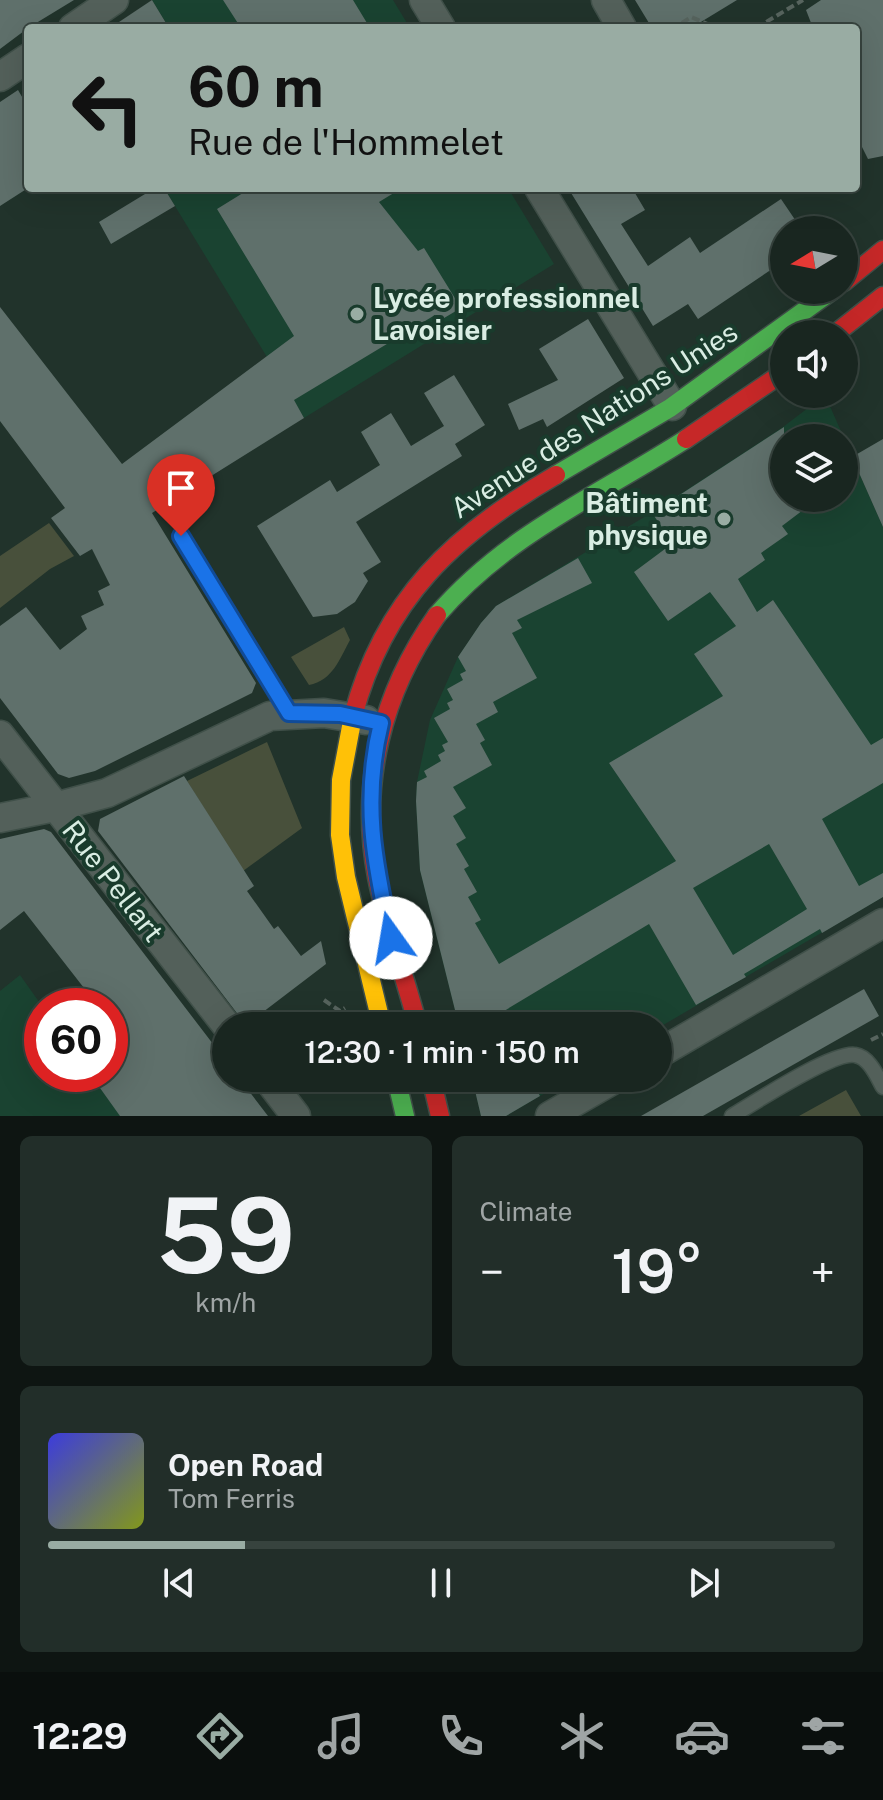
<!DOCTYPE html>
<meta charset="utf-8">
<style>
body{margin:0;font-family:"Public Sans",sans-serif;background:#222e29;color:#f1f3f6;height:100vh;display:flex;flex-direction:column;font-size:30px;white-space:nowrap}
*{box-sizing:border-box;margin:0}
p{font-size:26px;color:#9fa5a5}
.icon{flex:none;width:44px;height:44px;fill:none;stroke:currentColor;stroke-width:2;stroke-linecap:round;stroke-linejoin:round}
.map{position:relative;height:1116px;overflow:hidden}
.drawer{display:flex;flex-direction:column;gap:20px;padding:20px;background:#0e1512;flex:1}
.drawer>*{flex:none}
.top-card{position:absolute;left:24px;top:24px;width:836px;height:168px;border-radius:8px;box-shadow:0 8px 32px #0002,0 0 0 2px #37433e;background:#99aca3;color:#111;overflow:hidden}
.needle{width:52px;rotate:260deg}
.controls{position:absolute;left:770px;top:216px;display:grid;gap:16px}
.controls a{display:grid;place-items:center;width:88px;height:88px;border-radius:50%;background:#192620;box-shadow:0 8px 32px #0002,0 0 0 2px #37433e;font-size:40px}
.speed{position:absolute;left:24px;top:988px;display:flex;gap:16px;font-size:40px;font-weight:700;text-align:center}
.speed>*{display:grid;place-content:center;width:104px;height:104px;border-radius:50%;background:#192620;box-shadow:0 8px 32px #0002,0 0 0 2px #37433e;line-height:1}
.speed .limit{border:12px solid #d22;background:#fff;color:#111}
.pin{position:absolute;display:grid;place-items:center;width:68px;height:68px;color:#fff;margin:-82px -34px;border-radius:50% 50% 50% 0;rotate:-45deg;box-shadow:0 0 8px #0007}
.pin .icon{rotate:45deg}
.me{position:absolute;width:88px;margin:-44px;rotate:347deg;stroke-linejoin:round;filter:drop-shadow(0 0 6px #0008)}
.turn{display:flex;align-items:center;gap:28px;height:168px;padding:0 32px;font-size:36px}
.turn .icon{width:104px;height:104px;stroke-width:2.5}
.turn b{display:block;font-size:56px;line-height:68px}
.big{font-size:60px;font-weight:600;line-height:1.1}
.drawer .card{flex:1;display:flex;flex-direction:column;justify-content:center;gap:12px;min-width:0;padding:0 28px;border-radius:12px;background:#222e29}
.drawer .dial{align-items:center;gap:0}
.dial b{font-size:104px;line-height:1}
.song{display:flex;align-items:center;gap:24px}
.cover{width:96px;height:96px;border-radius:12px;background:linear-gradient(135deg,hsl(240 70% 55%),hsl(70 70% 35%))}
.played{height:8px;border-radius:4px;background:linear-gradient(90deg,#99aca3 25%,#37433e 25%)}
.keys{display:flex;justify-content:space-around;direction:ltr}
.heat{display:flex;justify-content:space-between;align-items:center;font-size:44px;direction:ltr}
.drawer .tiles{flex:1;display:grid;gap:20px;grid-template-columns:1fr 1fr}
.card:last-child{grid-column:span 2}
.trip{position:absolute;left:212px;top:1012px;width:460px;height:80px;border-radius:40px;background:#192620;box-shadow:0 8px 32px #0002,0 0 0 2px #37433e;font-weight:600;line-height:80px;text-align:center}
.tabs{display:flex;height:128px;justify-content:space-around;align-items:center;background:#0a0f0d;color:#9fa5a5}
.tabs .icon{width:56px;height:56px}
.tabs .selected{color:#99aca3}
.tabs b{font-size:36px;color:#f1f3f6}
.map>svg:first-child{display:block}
.built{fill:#1a4331}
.green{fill:#48503b}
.building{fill:#5f706b;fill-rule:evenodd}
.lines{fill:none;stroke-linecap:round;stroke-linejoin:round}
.lane-casing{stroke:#405049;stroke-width:17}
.street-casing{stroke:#405049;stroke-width:31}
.fast-casing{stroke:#405049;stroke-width:21}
.slow-casing{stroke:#405049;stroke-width:21}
.jam-casing{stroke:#405049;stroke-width:21}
.path{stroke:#57645e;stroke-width:4;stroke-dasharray:8 4;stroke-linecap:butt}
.lane{stroke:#53605a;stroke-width:14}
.street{stroke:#53605a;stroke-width:28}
.fast{stroke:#4caf50;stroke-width:18}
.slow{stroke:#ffc107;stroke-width:18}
.jam{stroke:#c62828;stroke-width:18}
.route-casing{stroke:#114b97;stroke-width:20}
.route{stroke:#1a73e8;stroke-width:14}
.poi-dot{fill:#99aca3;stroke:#193b2c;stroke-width:3}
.labels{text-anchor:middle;stroke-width:8;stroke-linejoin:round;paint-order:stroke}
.poi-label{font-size:28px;font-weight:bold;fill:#d9ede3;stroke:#193b2c;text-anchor:start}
.street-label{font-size:28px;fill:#d9ede3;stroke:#193b2c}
</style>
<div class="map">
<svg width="883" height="1116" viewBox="0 0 883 1116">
<rect width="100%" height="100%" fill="#21332b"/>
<!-- built -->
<path class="built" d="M152,0H393L410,28H169Z
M164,188H508L554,264L304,418Z
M825,395L844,438H784V498H844V439L883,527V897L658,1028L459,1026L420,870L416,801L417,782L430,720L458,657L481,623L496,606L651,513L783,427Z
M20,975L42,1006V1074H90L121,1116H0V991Z
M472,1078H571L506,1116H481Z"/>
<!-- green -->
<path class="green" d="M49,523L74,556L50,569L0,608V556Z
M344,627L350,640C339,660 333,680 309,685L291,657Z
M267,742L302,828L243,871L187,781Z
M846,1090L861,1116H799Z"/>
<!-- building -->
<path class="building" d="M0,0H74L28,28L0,49Z
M152,0L169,28H110Z
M223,0H353L370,28H241Z
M635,0H737L691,28H652Z
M821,0H883V156L868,159L856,135V28H813L806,10Z
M18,90L28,107V188L0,206V102Z
M141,188H164L175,206L111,244L99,222L145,194Z
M251,188H402L379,202L418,251L424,248L461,308L439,321L435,315L294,400L304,418L152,513L256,683L252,693L224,707L95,771L69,778L58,774L0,698V626L26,607L60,650L87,629L81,616L104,605L98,591L110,585L92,549L80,556L51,518L65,508L0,421V307L122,464L294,336L217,209Z
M568,188H632L645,210L621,224L648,266L690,237L700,253L781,199L802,230H784V261L698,319L688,304L653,326Z
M588,319L624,378L547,427L543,419L519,430L508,404L558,380L539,349Z
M454,375L485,425L455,444L462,456L356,522L381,562L363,573L368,581L355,602L337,614L313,617L257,526L330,480L337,492L380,465L361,432L391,413L411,446L444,426L424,393Z
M784,427V498H819L782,526L788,534L761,553L765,560L738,579L757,612L773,600L871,745L883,738V783L822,819L859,886L883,873V897L822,933L820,929L744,974L746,977L696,1005L649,924L494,1017L499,1026H459L420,870L416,801L417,782L427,777L424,771L441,761L438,755L445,751L442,745L448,742L434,718L450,709L447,703L453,700L447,689L463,680L460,674L466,671L458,657L481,623L496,606L578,558L592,583L517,620L522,628L512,633L537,678L493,702L498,712L476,724L485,740L480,743L492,765L453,787L466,808L453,816L466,838L456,844L469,866L464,869L477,892L468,897L481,920L475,923L499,964L676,861L609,763L723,696L694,654L736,626L710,592L668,621L634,572L673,543L652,513ZM769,844L807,909L733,955L693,888Z
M883,439V527L852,457Z
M184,776L254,886L247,891L274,929L278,926L301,956L321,941L326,964L246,1025L98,831L100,819Z
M44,829L51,832L226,1061V1078H239L268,1116H120L90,1074H110V1006H98L24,911L0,930V839Z
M864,989L879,1016L703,1116H641Z
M472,1078H530L540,1096L506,1116H481Z"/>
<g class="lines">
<!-- lane casing -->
<g class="lane-casing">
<path id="lane" d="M181,536L289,713
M732,1116C754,1103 833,1051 855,1055C869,1057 877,1076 883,1087"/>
</g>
<!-- street casing -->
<g class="street-casing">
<path id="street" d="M424,0L441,28
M606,0L622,28
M73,28L114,0
M0,77L28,58
M539,188L672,406
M0,735L227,1026
M0,818L55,807L107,793L270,716L324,713L366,720
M658,1054L883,923
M267,1078L296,1116
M550,1116L616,1078"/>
</g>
<!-- fast casing -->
<g class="fast-casing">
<path id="fast" d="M556,475L670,408L833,290
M437,615C507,534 597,496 686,439
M396,1078L405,1116"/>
</g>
<!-- slow casing -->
<g class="slow-casing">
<path id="slow" d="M353,716L341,780L340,835L346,877L382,1026"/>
</g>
<!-- jam casing -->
<g class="jam-casing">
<path id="jam" d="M844,282L883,250
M835,334L883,296
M686,439L784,372
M353,716C384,599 454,534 556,475
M418,1026C405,977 387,928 377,877C359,783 382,693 437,615
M431,1078L440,1116"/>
</g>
<!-- path -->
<path class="path" d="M682,23L691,17L717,28
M756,28L803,0
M324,1000L340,1011L345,1008
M871,1040L883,1034"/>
<!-- lane -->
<use href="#lane" class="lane"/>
<!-- street -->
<use href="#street" class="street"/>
<!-- fast -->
<use href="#fast" class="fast"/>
<!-- slow -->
<use href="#slow" class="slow"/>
<!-- jam -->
<use href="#jam" class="jam"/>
</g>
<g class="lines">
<!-- route casing -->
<g class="route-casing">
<path id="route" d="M181,536L289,713L340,714L381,723C362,800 374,862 391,938"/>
</g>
<!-- route -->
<use href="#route" class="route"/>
</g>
<!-- markers -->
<g class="poi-dot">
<circle cx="357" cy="314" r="8"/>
<circle cx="724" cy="519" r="8"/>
</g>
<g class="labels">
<!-- poi labels -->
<g class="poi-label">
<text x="373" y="308">Lycée professionnel<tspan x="373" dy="32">Lavoisier</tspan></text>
<text x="708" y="513" text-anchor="end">Bâtiment<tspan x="708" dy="32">physique</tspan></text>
</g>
<!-- street labels -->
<g class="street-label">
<text transform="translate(594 420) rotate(-33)" y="10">Avenue des Nations Unies</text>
<text transform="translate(113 881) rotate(52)" y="10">Rue Pellart</text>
</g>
</g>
</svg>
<div class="controls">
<a><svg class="needle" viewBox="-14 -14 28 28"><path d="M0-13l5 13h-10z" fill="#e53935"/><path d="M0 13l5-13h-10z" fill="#9fa5a5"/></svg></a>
<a><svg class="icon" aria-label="sound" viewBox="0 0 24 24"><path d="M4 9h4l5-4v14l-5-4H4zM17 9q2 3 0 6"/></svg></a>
<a><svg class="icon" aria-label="layers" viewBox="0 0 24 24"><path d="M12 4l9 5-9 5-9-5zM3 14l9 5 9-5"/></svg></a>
</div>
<div class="speed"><div class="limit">60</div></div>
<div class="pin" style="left:181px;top:536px;background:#d93025"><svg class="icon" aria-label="arrive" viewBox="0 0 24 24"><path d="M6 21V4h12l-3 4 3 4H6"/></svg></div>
<svg class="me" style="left:391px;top:938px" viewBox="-20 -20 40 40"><circle r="19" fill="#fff"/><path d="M0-13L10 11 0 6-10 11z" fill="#1a73e8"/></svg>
<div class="trip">12:30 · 1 min · 150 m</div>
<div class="top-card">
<div class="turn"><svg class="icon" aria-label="left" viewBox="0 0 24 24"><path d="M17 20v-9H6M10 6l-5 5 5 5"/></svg><div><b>60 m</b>Rue de l'Hommelet</div></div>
</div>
</div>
<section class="drawer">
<div class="tiles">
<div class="card dial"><b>59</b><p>km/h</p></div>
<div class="card"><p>Climate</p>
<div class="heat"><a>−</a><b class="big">19°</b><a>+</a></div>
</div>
<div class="card">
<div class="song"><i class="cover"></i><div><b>Open Road</b><p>Tom Ferris</p></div></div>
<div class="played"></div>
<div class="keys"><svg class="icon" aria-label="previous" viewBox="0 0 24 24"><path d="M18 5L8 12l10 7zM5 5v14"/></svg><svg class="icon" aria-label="pause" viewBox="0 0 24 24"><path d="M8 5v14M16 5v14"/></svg><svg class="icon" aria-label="next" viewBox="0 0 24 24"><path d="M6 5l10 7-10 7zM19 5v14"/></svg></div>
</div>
</div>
</section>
<nav class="tabs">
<b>12:29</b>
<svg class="icon selected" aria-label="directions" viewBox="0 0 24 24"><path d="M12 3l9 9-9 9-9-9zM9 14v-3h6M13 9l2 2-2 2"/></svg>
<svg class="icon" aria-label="music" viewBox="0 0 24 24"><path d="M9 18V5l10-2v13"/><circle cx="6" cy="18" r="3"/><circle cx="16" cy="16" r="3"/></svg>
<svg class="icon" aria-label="phone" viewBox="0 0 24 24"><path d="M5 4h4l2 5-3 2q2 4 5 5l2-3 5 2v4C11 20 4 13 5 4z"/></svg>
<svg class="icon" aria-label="climate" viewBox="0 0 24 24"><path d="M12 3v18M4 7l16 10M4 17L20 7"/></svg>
<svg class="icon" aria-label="car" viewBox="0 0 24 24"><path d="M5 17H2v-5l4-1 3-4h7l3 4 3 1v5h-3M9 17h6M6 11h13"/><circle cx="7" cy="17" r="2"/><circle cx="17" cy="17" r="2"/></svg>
<svg class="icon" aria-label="filters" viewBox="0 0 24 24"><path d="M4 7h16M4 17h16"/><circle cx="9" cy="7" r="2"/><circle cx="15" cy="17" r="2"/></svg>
</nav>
